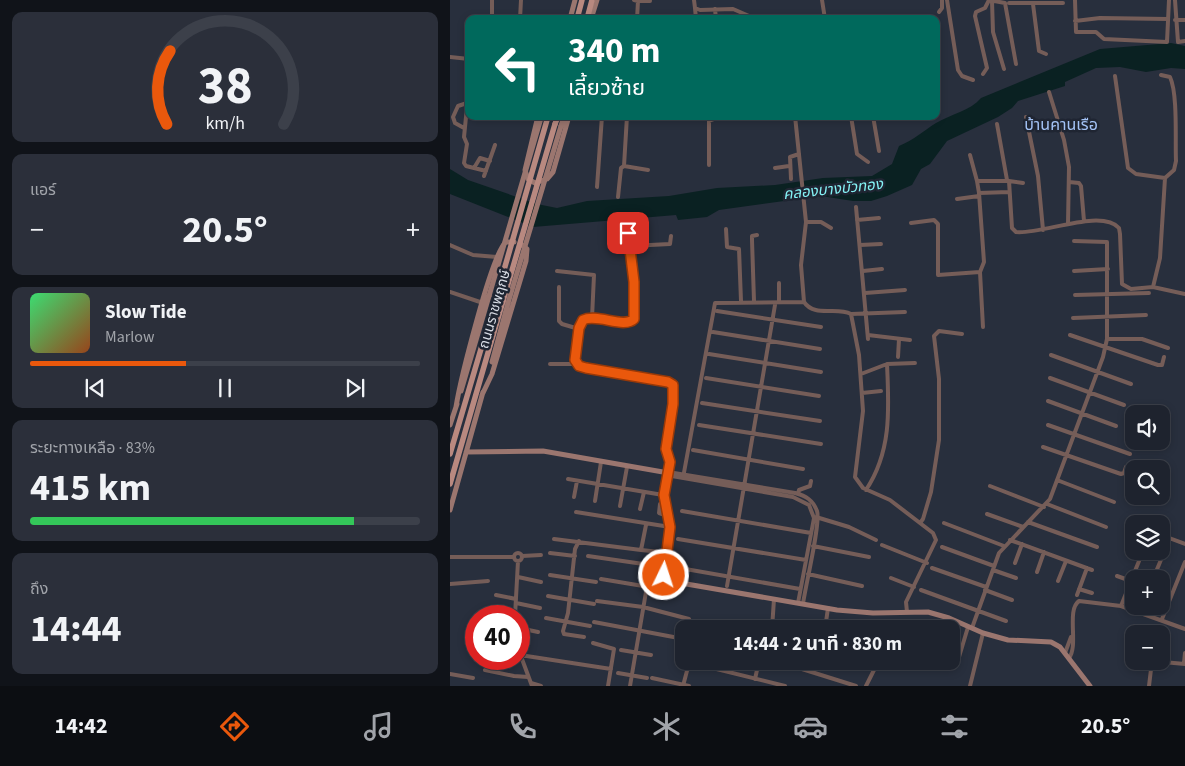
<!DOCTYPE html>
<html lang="th">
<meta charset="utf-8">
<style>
body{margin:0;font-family:"Source Sans 3","Noto Sans Thai",sans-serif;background:#2b2f3a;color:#f1f3f6;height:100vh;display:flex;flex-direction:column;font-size:19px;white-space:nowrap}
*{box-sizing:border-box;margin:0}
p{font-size:16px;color:#a1a4aa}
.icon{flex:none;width:28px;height:28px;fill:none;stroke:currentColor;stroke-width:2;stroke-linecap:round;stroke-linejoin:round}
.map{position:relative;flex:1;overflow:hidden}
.drawer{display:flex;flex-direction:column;gap:12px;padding:12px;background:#101319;width:450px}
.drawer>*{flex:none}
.guide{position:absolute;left:15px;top:15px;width:475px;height:105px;border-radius:10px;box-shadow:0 2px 8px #0003,0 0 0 1px #3c404a;background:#00695c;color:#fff;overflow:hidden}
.tools{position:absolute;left:675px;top:405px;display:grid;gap:10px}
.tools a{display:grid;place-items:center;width:45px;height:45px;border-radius:10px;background:#1e232e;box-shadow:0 2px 8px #0003,0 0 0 1px #3c404a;font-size:25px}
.speed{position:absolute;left:15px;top:605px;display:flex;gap:10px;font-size:25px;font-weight:700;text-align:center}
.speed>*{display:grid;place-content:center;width:65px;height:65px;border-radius:50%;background:#1e232e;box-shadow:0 2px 8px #0003,0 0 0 1px #3c404a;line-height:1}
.speed .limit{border:8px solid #d22;background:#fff;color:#111}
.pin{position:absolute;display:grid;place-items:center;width:42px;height:42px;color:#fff;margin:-21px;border-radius:10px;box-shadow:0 2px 8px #0006}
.me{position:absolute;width:55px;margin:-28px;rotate:4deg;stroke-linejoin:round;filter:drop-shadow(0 0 4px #0008)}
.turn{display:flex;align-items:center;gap:18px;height:105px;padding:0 20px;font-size:22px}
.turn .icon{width:65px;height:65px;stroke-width:2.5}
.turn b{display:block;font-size:35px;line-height:42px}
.big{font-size:38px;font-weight:700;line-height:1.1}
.drawer .card{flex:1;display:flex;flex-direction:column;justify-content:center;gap:8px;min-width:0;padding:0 18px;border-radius:10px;background:#2b2f3a}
.drawer .dial{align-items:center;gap:0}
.dial svg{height:130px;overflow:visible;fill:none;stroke:#3c404a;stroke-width:7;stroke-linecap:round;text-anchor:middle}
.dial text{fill:#f1f3f6;stroke:none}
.song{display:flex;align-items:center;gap:15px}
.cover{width:60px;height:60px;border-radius:8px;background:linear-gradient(135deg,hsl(140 70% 55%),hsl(20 70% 35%))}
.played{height:5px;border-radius:2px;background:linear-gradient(90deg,#ea580c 40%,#3c404a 40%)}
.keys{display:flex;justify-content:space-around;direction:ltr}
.heat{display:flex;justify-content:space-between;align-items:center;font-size:28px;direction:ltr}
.charge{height:8px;border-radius:4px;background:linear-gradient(90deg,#34c759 83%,#3c404a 0)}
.trip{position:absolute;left:225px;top:620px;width:285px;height:50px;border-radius:10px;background:#1e232e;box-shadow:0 2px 8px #0003,0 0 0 1px #3c404a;font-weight:700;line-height:50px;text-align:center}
.tabs{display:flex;height:80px;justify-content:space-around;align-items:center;background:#0c0e12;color:#a1a4aa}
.tabs .icon{width:35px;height:35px}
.tabs .selected{color:#ea580c}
.tabs b{font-size:22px;color:#f1f3f6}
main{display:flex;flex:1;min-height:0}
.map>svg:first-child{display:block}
.water{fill:#0a2122}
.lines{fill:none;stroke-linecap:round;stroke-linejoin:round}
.street{stroke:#755d58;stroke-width:4}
.secondary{stroke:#9b766f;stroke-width:5}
.primary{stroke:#b98980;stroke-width:5.5}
.secondary-bridge{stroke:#9b766f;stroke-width:5}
.primary-bridge{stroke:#b98980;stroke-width:5.5}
.route-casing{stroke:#983908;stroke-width:12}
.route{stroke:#ea580c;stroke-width:9}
.labels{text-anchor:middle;stroke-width:5;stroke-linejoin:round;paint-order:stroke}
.street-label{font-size:14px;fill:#d8dce5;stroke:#1f2532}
.water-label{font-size:15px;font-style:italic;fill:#85f3f6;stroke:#1f2532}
.quarter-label{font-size:16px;fill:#a3c2f5;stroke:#1f2532}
</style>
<main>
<section class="drawer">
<div class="card dial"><svg viewBox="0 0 100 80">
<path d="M14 69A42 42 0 1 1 86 69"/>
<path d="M14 69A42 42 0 0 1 16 24" stroke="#ea580c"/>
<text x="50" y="56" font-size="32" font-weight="700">38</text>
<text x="50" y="72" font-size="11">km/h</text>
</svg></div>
<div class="card"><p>แอร์</p>
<div class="heat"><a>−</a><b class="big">20.5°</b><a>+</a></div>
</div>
<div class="card">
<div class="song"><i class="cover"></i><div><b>Slow Tide</b><p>Marlow</p></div></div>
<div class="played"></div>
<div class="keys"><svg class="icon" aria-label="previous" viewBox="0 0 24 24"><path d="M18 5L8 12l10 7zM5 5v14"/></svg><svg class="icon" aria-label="pause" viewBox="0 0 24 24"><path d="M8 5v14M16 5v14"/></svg><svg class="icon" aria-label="next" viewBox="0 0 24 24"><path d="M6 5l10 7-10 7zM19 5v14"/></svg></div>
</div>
<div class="card"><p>ระยะทางเหลือ · 83%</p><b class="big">415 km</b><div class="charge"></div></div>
<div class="card"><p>ถึง</p><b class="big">14:44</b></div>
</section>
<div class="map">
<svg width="735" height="686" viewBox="0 0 735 686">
<rect width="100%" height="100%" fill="#282f3d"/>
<!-- water -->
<path class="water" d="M721,43L735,46V69L721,68L696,72L670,67L646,68L615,82V86L568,101L562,108L548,117L497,141L480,164L471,169L462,185L437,196L421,201H403L371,196L269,210L257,217L228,220L226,215L83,227L0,194V169L18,180L87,204L107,208L137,201L219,196L267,188L325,185L373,178L422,176L442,164L449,146C464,140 473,131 486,123C501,114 520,111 531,98L650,49Z"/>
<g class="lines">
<!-- street -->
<path class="street" d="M42,0V19
M184,0L188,1L187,19
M244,0L245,8L250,10L283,9L306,19
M372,0L375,19
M497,0L508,70L512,76L523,80
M539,0L555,3L566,64
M625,0L626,32H646L654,39L717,42L719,0
M725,0L728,42L735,41
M188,1H200
M542,1L543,32L554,69
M559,3H613
M583,4L589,51L596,54
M245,8L246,19
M265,9L266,19
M489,12L492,8V0
M70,19L71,0
M725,20H735
M625,21L650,18L718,19
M0,57L19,59
M533,74L537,68L525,16L526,12L535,8L539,0
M665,76L678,168L686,174L715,178L724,170L726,161C725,141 728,94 720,77L711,75
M19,87L14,137L17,144L14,163L16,166L36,171
M599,92L614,140L619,167L618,224
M345,116L356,222L351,265L354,302C365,318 386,306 401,314L409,355L413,411L405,477L413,488L440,500L483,533L486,540L456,602L457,612
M401,116L407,154L418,162
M423,116L429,151
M442,116L443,119
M576,117L588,176L593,230
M547,124L557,180
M14,128L5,123L3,117L8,106L17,103
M520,155L527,181H559L562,228L566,232C591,235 651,208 669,228L670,234L672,284L681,289L703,287L735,294
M259,165V121L272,116
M174,166L198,170
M24,168L30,158L40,161
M325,168L339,166
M34,176L45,145
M341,179L340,157L349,154
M527,181L529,193
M559,181L573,183
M619,182L629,183L631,186L634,221
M147,187L152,116
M168,197L171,168L174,166L177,116
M507,199L529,196
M406,207L418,339
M177,220L183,269L184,319C174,329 147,313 133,320L129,329L125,360L129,366L136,368L218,382L223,385C228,406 216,429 216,449C216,458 220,460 218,472H213
M407,220L429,218
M356,222H371L381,228
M461,223L484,220L488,224V275L530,272
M192,227V245
M276,229L277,247L289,249L291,301
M0,245L23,255L47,257
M410,245L431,244
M180,246L220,244L221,236
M107,271L144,275L142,318
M413,271L432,269
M624,271L658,269
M329,283V301
M109,287V321L112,324L129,329
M703,287L710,258L715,178
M0,292L33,303
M415,293L455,290
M625,295L699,293
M304,301L302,240V236L307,235
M267,311L371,327
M401,314L455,312
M623,318L696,315
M533,327L530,272L534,262L529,193L559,192
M263,332L370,349
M418,335L460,340
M620,335L708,365H712L714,357
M657,339H692L718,348
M259,354L371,372
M601,355L681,384
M448,357L449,339
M100,364H127
M411,374L437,364L465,363
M256,378L369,396
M600,378L674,405
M412,393L431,391
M598,401L666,426
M252,403L370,421
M249,425L371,444
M598,425L680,454
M593,447L671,474L674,473L676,467
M243,450L353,469
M216,475L343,497L359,505L364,518L348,603
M218,475V472L345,493C356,496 363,500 367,511C371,522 355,588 353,604
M233,478L265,303L354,302
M118,479L213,495
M607,480L664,502
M540,486L594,507
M416,490C442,451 439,408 437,364
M348,494L349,490L360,486L361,481
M124,497L127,481
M145,501L151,462
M210,504L209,513L218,516
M597,504L656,527
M170,506L177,467
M190,509L194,492
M232,511L361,533
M126,512L220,527
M537,514L573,527
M366,517L399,527L426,540
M578,522L647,547
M470,523L473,519L481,492L489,440V379L484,336L489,331L512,334
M494,523L554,546
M711,535L735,544
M104,539L191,550L196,525
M228,539L356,560
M560,540L642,570
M129,541L125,549L118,613L113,631L114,634L134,637
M432,545L477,563
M363,546L419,557
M492,547L544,566
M677,549L691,555
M191,550L210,552
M64 557a4 4 0 1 1 8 0a4 4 0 1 1-8 0Z
M100,553L125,556
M72,556L91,555
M138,556L214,567
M0,557H63
M565,563L572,544
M224,567L350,589
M482,568L536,587
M543,570L566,578
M587,572L594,552
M358,574L412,586
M100,575L146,582
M667,576L681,581
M68,577L91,582
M441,578L464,587
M151,579L205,588L211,587L216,578
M703,579L720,538
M608,581L616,561
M0,584L38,581
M277,586L325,305
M629,589L642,593
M471,590L556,621
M535,590L562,600
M46,595L66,599
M627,595L637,568
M98,596L144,604
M147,601L193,607L239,619
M66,603L90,608
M671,606L693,551
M65,616L68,561
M96,618L140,626
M712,619L735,562
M144,622L234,639
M685,626L684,631L692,634
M69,628L88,632
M522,628L549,553L600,499L653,357L657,339V242L624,241
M322,629L324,599
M375,629L378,608
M143,643L164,649L158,686
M171,650L201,655
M69,651L82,686
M615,653L621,637
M70,655L161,669
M509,657L518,627
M619,658C629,645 616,610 629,601L671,606L735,629
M323,661L328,662
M334,661L336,664L406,686
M407,661L424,670L416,686
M702,661L735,664
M734,663L735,653
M35,670L64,676L78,677
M168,673L197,678
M0,674L23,678
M202,678L239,686
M305,679L309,661
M81,683L91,686
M180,686L197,586
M233,686L238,667L242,663L335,686
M520,686L533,633
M699,686L702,661"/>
<!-- secondary -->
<path class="secondary" d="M120,19L125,0
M141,19L147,0
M88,116L75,170L78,179L85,183L97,179L103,172L119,116
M111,126L114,116
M42,362L58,303
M11,391L39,296
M32,395L42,374L76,261L77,249L72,245
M6,407C10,382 42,252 56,242H64
M0,425L7,404
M16,452L93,451L213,472L216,475L213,495L220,527L213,573L219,581L387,610L423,613L478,612L499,618L533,633L558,640L601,642L610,647L640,686
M0,510L33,392"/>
<!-- primary -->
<path class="primary" d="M127,19L132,0
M137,19L142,0
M105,124L108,116
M0,454L46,298
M0,484L53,301"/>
<!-- secondary-bridge -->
<path class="secondary-bridge" d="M39,296L91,118
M58,303L111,126"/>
<!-- primary-bridge -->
<path class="primary-bridge" d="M46,298L97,120
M53,301L105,124"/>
</g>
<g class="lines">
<!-- route casing -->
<g class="route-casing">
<path id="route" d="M178,233L184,282V319C174,329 147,313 133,320L129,328L125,360L129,366L136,368L218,382L223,385V404L216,449L220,462L214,495L220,527L214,575"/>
</g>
<!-- route -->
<use href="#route" class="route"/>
</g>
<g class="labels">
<!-- street labels -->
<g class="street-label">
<text transform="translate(44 309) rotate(-74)" y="5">ถนนราชพฤกษ์</text>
</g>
<!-- water labels -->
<g class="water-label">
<text transform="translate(383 189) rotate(-6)" y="5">คลองบางบัวทอง</text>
</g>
<!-- quarter labels -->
<g class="quarter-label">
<text x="611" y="130">บ้านคานเรือ</text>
</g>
</g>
</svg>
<div class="tools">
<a><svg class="icon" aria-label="sound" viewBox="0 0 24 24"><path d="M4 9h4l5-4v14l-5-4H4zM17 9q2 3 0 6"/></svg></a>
<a><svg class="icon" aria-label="search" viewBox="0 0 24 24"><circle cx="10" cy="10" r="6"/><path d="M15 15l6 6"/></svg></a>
<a><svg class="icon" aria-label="layers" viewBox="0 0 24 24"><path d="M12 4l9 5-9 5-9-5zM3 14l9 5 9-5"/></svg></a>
<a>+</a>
<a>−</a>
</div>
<div class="speed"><div class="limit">40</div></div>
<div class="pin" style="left:178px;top:233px;background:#d93025"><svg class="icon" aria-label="arrive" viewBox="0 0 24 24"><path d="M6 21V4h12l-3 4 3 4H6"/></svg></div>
<svg class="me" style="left:214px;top:575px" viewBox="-20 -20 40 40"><circle r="17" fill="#ea580c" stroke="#fff" stroke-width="3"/><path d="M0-11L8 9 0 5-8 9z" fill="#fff"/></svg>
<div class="trip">14:44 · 2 นาที · 830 m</div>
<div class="guide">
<div class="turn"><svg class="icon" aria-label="left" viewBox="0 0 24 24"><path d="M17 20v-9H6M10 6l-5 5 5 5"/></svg><div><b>340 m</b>เลี้ยวซ้าย</div></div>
</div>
</div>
</main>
<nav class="tabs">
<b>14:42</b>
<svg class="icon selected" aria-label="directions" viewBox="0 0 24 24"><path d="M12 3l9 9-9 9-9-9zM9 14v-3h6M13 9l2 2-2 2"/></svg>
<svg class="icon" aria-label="music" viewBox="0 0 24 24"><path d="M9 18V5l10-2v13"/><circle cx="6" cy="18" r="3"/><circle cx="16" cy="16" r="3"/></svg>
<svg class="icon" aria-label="phone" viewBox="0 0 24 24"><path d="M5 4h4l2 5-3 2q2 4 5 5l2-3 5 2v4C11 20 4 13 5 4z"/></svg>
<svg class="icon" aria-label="climate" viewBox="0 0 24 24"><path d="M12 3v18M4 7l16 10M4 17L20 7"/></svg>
<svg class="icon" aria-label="car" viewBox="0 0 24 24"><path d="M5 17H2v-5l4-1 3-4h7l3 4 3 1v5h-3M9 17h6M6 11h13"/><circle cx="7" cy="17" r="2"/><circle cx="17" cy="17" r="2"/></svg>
<svg class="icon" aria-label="filters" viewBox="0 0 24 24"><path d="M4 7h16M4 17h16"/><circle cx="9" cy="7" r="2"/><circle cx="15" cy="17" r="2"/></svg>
<b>20.5°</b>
</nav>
